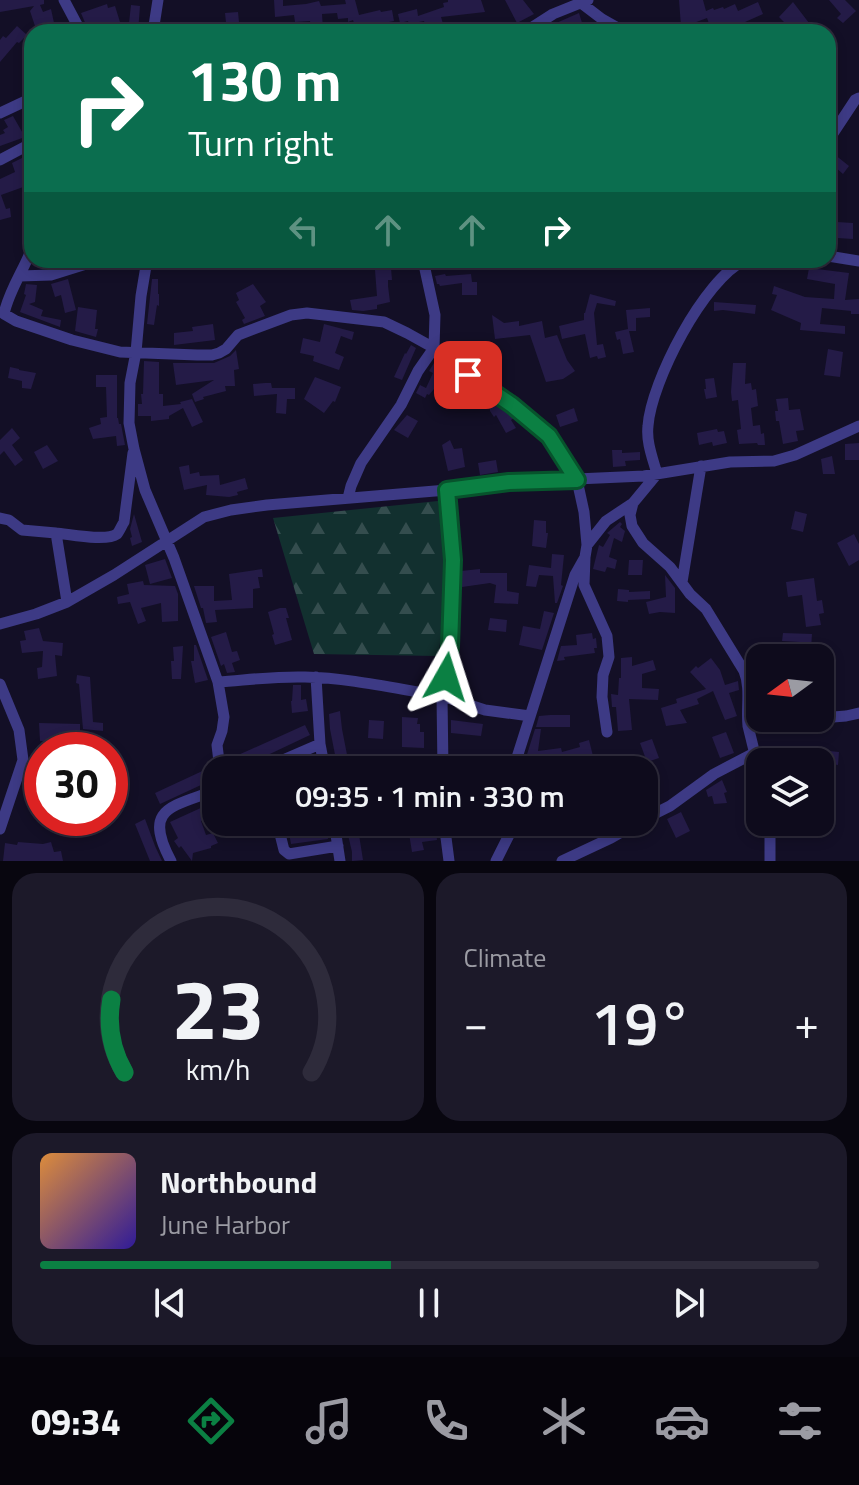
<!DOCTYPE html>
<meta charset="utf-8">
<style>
body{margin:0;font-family:"Titillium Web",sans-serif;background:#1c1929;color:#f1f3f6;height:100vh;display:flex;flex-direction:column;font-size:30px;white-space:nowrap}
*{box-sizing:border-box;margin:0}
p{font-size:26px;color:#9b9ba3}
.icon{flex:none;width:44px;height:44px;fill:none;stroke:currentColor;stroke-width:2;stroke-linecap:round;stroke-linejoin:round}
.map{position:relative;height:861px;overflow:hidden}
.sheet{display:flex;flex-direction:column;gap:12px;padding:12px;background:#08060f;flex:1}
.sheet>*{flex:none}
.banner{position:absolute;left:24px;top:24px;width:812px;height:244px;border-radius:24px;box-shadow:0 4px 12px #0003,0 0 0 2px #2e2b3b;background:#0b6e4f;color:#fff;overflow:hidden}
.needle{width:52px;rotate:255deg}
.fabs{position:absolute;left:746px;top:644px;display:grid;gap:16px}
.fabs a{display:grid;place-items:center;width:88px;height:88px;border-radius:16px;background:#0e0b1c;box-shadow:0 4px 12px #0003,0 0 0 2px #2e2b3b;font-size:40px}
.speed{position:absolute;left:24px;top:732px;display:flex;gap:16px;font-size:40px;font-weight:700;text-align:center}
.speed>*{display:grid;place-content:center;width:104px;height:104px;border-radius:50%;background:#0e0b1c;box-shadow:0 4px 12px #0003,0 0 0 2px #2e2b3b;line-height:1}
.speed .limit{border:12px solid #d22;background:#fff;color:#111}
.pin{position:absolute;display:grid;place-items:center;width:68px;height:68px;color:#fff;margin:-34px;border-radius:16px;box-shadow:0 4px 12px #0006}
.me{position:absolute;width:88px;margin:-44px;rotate:6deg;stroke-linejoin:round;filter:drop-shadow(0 0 6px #0008)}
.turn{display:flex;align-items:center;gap:28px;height:168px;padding:0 32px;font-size:36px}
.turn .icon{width:104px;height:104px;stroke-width:2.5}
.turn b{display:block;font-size:56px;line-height:68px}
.lanes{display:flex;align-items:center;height:76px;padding:0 32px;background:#0003;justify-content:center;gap:40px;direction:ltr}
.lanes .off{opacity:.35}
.big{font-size:60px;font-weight:600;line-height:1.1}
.sheet .widget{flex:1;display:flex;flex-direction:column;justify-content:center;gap:12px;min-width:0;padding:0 28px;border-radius:24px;background:#1c1929}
.sheet .dial{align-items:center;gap:0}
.dial svg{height:208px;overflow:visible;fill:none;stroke:#2e2b3b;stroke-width:7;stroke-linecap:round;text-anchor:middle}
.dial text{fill:#f1f3f6;stroke:none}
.song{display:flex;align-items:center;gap:24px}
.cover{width:96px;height:96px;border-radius:12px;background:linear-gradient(135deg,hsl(30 70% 55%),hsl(250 70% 35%))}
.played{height:8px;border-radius:4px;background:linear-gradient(90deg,#0b8043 45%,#2e2b3b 45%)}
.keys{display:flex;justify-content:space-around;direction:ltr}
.heat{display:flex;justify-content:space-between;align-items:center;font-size:44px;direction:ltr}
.sheet .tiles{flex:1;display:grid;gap:12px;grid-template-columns:1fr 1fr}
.widget:last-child{grid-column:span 2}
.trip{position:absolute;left:202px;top:756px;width:456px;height:80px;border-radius:24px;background:#0e0b1c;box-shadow:0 4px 12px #0003,0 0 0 2px #2e2b3b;font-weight:600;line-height:80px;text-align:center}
.tabs{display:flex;height:128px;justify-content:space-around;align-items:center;background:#06040b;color:#9b9ba3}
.tabs .icon{width:56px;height:56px}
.tabs .on{color:#0b8043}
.tabs b{font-size:36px;color:#f1f3f6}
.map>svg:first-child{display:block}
.forest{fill:url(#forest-firs)}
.building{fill:#241b47}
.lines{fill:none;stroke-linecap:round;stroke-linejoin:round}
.minor{stroke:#3d3a85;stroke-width:11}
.route-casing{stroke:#07532c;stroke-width:20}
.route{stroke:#0b8043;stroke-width:14}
</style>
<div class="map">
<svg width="859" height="861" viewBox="0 0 859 861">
<defs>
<pattern id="forest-firs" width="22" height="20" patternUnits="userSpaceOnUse" patternTransform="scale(2)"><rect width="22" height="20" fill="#12302f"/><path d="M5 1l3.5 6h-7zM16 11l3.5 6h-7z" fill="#344d4e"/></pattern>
</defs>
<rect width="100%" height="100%" fill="#130f26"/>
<!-- forest -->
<path class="forest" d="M438,501L449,584L438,656L314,654L273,518Z"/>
<!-- building -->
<path class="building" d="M0,0H44V4L40,5L43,12L51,9L56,32H48L47,26L36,29L30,11L34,6L0,12Z
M274,0H283V6L306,4L319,1L321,6L346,4L345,0H355L359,15L380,10L381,12L392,10L394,21L384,23V26L357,32L353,20L348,22V18L338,19L337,13L322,14L323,29L311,31L310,21L295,22L294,15L275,17Z
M448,0H481L485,12L441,17L444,27L436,30L427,31L424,21L409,24L408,21L400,23L398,14L417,9L418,16L444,7L443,3L448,2Z
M505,0H523L534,14L517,23Z
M679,0H703L706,11L713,8L714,10L723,7L724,9L735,4L738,11L758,2L763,14L745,22L748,32H728L726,23L711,29L707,18L691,24L681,26Z
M829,0H845L856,11L843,23L837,18L841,14Z
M793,2L809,23L797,32H776L786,24L779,17Z
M107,4L108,8L115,6L120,22L98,29L99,32H89L81,13Z
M131,5L140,6L138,32H128Z
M238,12L240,32H227L225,13Z
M579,13L583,26L557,32L554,24Z
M17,26L27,35L19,43L17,42L0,62V40L3,36L6,38Z
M13,116L25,137L0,146V135L5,133L3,130L8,127L4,120Z
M32,153V168L22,171L26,186L1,195L6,209L10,208L11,217L0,220V179L15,172L12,163Z
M834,154L849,166L843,174L835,167L833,169L828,166V163Z
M837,222L853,223V239L837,238Z
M243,260L244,268L218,270L214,262Z
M391,268L392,280H388V286L390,302L377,305V309L363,311L352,310L350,300L377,296L375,270Z
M809,268L849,273L845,300L859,299V314H851V311L822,308L820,324L845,326V334L800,330L801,323L771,310L777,295L772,294L774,286L805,297L834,299L835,284L807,279Z
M445,274L446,276L471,274L472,282H477V295H462V283L440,286L439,284H437L435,276Z
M68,279L76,310L65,313L61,295L55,297L51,284Z
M152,279H158V294H159V306L157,305L154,325L147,324Z
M26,284L37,285L35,302L29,304L43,310L41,316L61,320L60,327L20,312L26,295L24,294Z
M253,284L266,302L260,306L265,316L244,324L242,320L245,318L236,302L239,300L236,293Z
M590,294L616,301L615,306L597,303L594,313L597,345L603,344L606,357L598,359L597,356L590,358L585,334L562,339L559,326L584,320V313H585Z
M714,302L756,305L755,314L723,310L714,311Z
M78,307L97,310L95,329H98L96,337L75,331Z
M650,308V317L636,318V331H629L634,352L623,354L620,339L617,340L615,332L628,329L626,310Z
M492,315L504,323L519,321V326L542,321L545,338L557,335L567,360L575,371L563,379L546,382L530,335L495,339Z
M213,324L215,340L174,345V333L193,331L192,327Z
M324,324L354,332L352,340L341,336L335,353L344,357L339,370L313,361L314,356L300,353L303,338L320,342Z
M411,345L416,348L402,380L394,377L405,353L406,354Z
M828,349L843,352L840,377L824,375Z
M236,350L239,369L234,370L235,386H225L226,391L203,397L204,399L195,402L192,394L214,380L176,385L173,363H214L230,356Z
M144,361L159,362V394H163V406L181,404L180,402L192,399L203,422L192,427L183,408L169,416V419L151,421V416H138V404H142L141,394H143Z
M434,363L444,369L434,389L429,395L427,394L425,398L416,393L420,385L426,388L433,373L429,371Z
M733,363H746L745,384L751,383L752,390L756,389L758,406L751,408L753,426L760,425L761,434L764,433L765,445H758L757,443L739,444L737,430L741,429L738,400L732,401L731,392Z
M10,367L19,369V370L36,373L31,389L22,388V381L8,378Z
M96,375H117V418H118L119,424H121L125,445L117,446L116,436L93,439L89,428L101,424L100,418L107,417L106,387H96Z
M315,377L341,387L335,402L333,401L324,413L304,399Z
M714,378L717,397L706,399L704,389H706L705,379Z
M265,383H271L272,388H295V399H287L286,414L276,413L277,394L254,396L253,384Z
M788,398L789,410L800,409L804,430L796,431L798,441L783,444L779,421H776L775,411H778L776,399Z
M496,404L514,418L511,420L516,428L506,433L496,415L494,417L490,411V408Z
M574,408L578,421L560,427L556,415Z
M407,415L418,421L408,438L394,430Z
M12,428L20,438L12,445L23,460L15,466L4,451L0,455V440Z
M717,429L718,432L724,431L727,443L713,446L712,442L699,445L697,433Z
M450,440L454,449L462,448L465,467L448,471L442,445Z
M859,443V460H845V444Z
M47,445L58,461L43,469L34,452Z
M612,450H622V453L640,452V460L625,461L626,466L613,467Z
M832,456L835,474H823L821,459Z
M496,460L498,472L480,475L478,463Z
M189,465L190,474L199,472L200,476L219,475L220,485L245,478L248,489L237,492L238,495L229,497L206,495L207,485L184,490L179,467Z
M795,511L807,514L803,532L791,529Z
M134,514L142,542L132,546L130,538L132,537L130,529Z
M534,520L546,521V533H548L546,548L532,546Z
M620,522L622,524L620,527L625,531L622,542L614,538L609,557L617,560L615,569L607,567L605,572L593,569L599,545L603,547L610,535L607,533Z
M854,534L859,544V560L849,566L837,543Z
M552,554L564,555L561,585L563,586L557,603H555L553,576L539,575L536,587L526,586L529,565L551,568Z
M165,559L172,578L150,584L145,565Z
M629,560H643L642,575H628Z
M262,569L263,577H258L260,588L253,589V608L215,610L217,622L206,623L203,608H201L194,586H214V601L232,600L229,574Z
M480,569V573H507V591L519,593L518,604L494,603L496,585L490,583L462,587L461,571Z
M665,575L675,588V613L660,612L649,614L646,602L666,597Z
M814,578L817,601L822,600L824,613L819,614L821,625L806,627L802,595L788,597L786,582Z
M143,581L144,585L175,586L178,594V621L162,622L161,603L141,608L146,621L138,624L130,602L118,604L117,597L129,594L127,584Z
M618,589L629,590V592L650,591V599L628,600V602L617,601Z
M280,608H286L289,618H286L292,640L275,645L272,635L274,634L268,612Z
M544,611L554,613L542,650L519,645L523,626L540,629Z
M490,618L507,620L506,632L488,630Z
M39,628L43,641L63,643L62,656L55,655L57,676L38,679L37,668L42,667L43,651L22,653L20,641L26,640L24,631Z
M226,632L232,652L237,651L240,660L232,663L235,672L227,673L224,664L221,666L211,637Z
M592,633L593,639L596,638L597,648H594L595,653L564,657L565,660L557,661L561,646L577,645L576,635Z
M783,633L812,634L811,649L800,648V642L782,641Z
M194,645H196L208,680L195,683L191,661H194Z
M183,646L181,679H172L171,661H174L173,647Z
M632,657V666L653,660L656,670L642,674V688L659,689L658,700L629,699L632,730L618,731L616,707H612L611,694L618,695L619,678H621V658Z
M711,658L720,670L725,685L738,681L739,690L729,693L737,716L725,720L713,691L697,699L699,704L680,710L687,723L666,726L661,708L677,703L676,699L706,689L690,672L696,666L698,668Z
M77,675L90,677L93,722L103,723V731L83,729L79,684L76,683Z
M293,685H301V700L306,699L308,711L292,713L291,701H292Z
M340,711L342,729L350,770H338L330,729L329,714Z
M550,715H570V727H536L539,716Z
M402,717L418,718L417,724H420V732H424V748L402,747Z
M369,720L384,721L383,739L368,738Z
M451,720L483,724L481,736L451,733Z
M39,723L80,724V734H74V740L61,739L60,750H50L51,741H40Z
M305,725L310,735L253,762L234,770H228L227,760Z
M535,729H541L538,751L561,748L562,752L580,747L579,743L589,740L593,756L559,766L560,770H548L546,764L523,767Z
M726,732L734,753L720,758L712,737Z
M652,739L659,758L647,762L640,743Z
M819,750L839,752L838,765L818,762Z
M211,767V770H210L214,779L160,804L155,793Z
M722,780L727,792L724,793L727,803L714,804L712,796L708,797L706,790Z
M216,801V814L201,821L206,835L213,833L218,843L211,846V848L193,853L192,861L181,846L179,848L174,841L178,838L170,822Z
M681,812L690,831L676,838L667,819Z
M145,819L155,846L162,861H150L135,824Z
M287,822H325L328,839L291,844Z
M345,822H357L363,860L352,861V852Z
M435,823L437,840L422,842L424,850L412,852L408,827Z
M18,842L43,844L51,842L54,852L61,851L63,861H3L5,843L17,845Z"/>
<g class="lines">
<!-- minor -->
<path class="minor" d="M64,0L81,32
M581,3L602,19L625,32
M153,32L158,0
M525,32L553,14L588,0
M0,113L32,98
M828,141L855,100L859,98
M0,160L32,143
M32,248C24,270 9,290 4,314L16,321L72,340L120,352L197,355H212L219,353L226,349L238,335L291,315L307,313L384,322L407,333L434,348L446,359L512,405L549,436L577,480L584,512L587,545
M828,256L859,261
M147,260L141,296L136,352L130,383L129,423L134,449L145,490L174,558L218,682L224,717L222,731L217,745L220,770
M745,260C704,279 651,382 648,426C646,442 653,459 657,474L633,503L630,515L632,526L643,543L670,567L690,594L706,609L744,671C751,688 746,707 748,726
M20,276L51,275L99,260
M348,498L351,486L361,463L401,405L418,371L434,348L435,315L423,260
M0,518L9,520L22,530L56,533
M682,582L701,466
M67,602L56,533C69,534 106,542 117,534C119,532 122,525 124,522L133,453
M0,624L36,614L67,602L114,575L204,517L231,510L267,505L447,490L509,482L644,476L730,462L774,461L795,455L859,426
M316,677L320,744L325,770
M218,682C247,680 276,676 305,677C351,678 397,689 442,696L450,646L453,560L447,490
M0,684L19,730L23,760L0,829
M820,718L846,716L859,713
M607,732L602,697L603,675L609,657L607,636L584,585L585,557L587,545L606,521L633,503
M260,770L320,744
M443,770L442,696L485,710L530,716
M513,770L575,575L584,559
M760,775L748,726L817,718
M644,819L670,806L714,774L754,753
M277,822L284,850L289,854L338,846
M334,822L340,861
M444,822L449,861
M171,861C142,807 172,807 216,790
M496,861L509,835L510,822
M562,861L611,838L639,822
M770,861V822"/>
</g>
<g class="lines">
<!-- route casing -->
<g class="route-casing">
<path id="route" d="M446,677L450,646L453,560L447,490L509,482L577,480L549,436L512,405L468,375"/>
</g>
<!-- route -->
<use href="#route" class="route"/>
</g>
</svg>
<div class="fabs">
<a><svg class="needle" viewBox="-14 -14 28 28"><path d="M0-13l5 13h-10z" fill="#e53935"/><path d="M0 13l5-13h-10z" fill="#9b9ba3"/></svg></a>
<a><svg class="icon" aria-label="layers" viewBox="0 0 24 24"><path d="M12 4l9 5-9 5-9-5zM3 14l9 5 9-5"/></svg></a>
</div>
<div class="speed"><div class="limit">30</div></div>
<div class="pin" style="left:468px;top:375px;background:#d93025"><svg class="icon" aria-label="arrive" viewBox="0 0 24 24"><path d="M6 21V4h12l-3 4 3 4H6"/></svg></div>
<svg class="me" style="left:446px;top:677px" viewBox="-20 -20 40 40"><path d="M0-17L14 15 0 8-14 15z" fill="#0b8043" stroke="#fff" stroke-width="4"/></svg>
<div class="trip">09:35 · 1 min · 330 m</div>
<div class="banner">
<div class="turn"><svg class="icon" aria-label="right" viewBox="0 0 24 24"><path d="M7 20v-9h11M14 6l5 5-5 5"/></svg><div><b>130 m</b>Turn right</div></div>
<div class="lanes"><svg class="icon off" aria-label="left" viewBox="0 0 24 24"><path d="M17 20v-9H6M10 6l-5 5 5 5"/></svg><svg class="icon off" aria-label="ahead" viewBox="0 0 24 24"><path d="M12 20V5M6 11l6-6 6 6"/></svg><svg class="icon off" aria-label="ahead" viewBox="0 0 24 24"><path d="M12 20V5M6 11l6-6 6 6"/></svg><svg class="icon" aria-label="right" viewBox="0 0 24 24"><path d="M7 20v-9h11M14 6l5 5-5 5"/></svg></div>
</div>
</div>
<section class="sheet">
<div class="tiles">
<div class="widget dial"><svg viewBox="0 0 100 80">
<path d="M14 69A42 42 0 1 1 86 69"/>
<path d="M14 69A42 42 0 0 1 9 41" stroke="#0b8043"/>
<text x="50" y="56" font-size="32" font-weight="700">23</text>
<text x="50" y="72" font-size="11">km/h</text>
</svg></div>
<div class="widget"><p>Climate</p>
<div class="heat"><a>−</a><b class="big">19°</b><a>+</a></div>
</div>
<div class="widget">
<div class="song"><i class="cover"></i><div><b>Northbound</b><p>June Harbor</p></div></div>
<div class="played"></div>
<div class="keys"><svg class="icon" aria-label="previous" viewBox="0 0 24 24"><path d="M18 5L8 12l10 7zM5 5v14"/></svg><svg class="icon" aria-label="pause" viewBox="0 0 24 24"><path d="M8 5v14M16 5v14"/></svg><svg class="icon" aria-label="next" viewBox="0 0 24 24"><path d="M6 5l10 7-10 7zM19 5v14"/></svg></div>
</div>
</div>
</section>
<nav class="tabs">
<b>09:34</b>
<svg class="icon on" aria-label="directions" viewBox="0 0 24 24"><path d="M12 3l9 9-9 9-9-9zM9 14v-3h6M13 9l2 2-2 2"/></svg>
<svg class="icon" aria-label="music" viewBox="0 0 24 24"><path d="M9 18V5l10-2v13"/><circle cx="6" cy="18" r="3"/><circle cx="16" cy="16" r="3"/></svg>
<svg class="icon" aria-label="phone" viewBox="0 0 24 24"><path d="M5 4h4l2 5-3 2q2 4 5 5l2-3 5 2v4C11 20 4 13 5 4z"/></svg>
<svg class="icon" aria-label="climate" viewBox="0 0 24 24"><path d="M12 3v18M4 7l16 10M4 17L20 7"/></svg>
<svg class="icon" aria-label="car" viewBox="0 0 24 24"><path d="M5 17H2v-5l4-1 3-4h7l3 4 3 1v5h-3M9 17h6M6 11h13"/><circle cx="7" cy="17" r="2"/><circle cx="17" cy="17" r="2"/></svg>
<svg class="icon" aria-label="filters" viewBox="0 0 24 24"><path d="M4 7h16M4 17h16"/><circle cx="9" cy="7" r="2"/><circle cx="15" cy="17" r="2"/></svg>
</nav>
